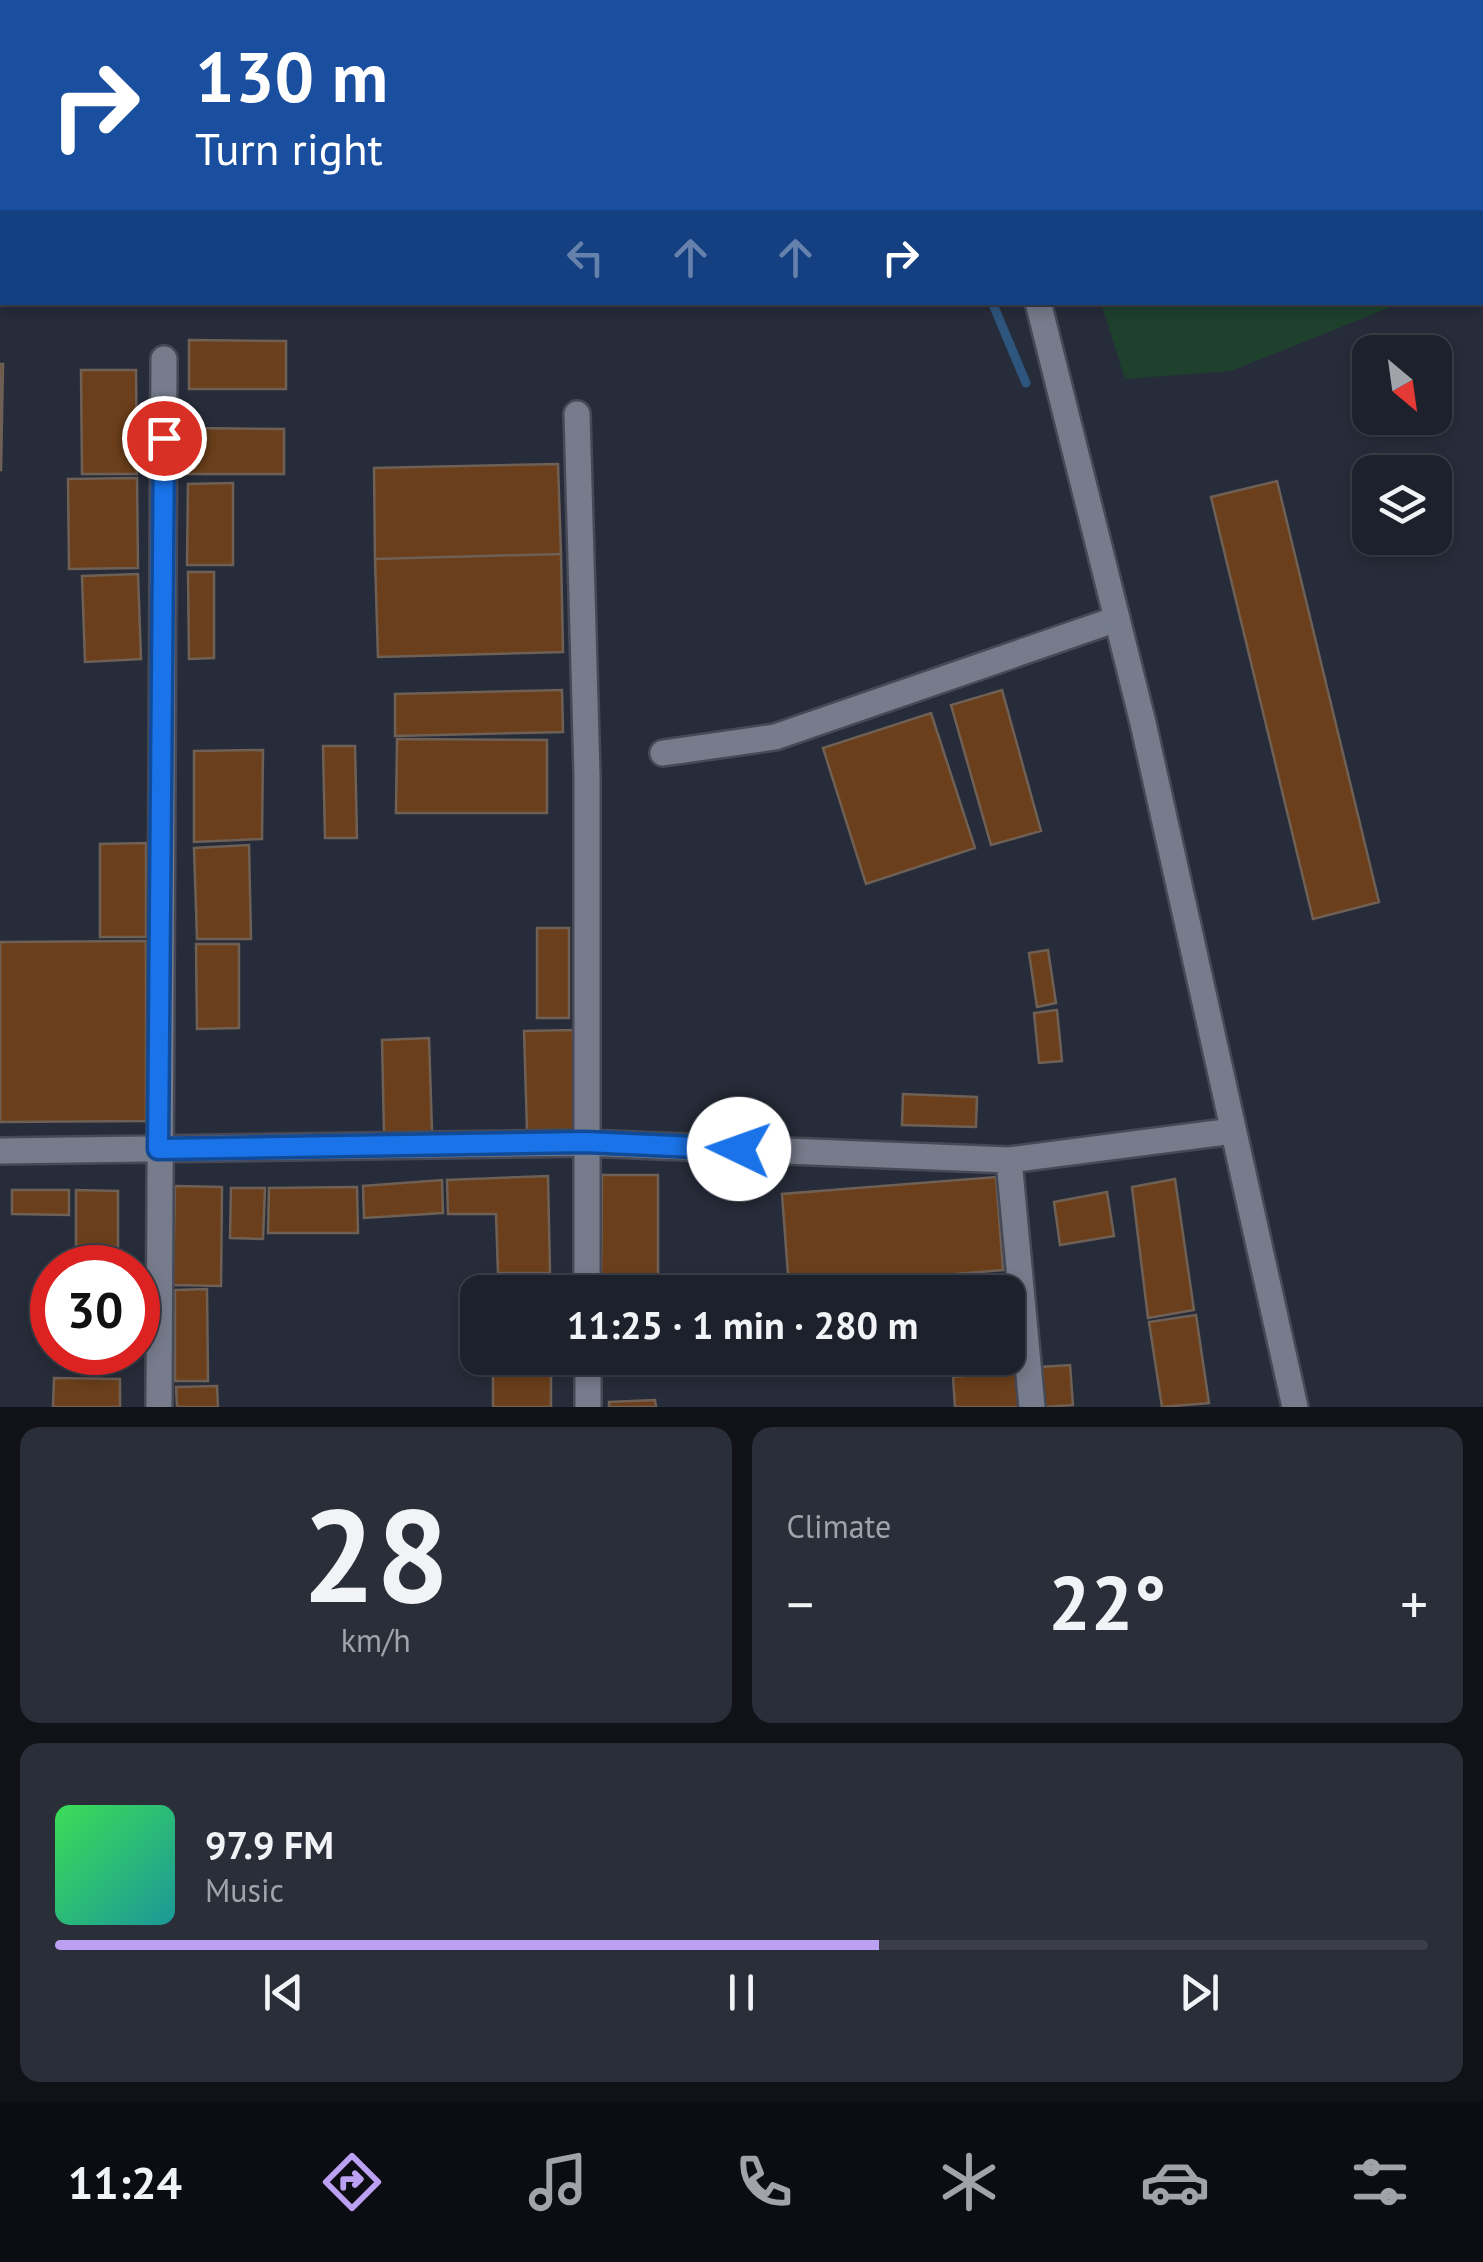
<!DOCTYPE html>
<meta charset="utf-8">
<style>
body{margin:0;font-family:"PT Sans",sans-serif;background:#2a2e38;color:#f1f3f6;height:100vh;display:flex;flex-direction:column;font-size:38px;white-space:nowrap}
*{box-sizing:border-box;margin:0}
p{font-size:32px;color:#a0a3a9}
.icon{flex:none;width:55px;height:55px;fill:none;stroke:currentColor;stroke-width:2;stroke-linecap:round;stroke-linejoin:round}
.map{position:relative;height:1407px;overflow:hidden}
.side{display:flex;flex-direction:column;gap:20px;padding:20px;background:#101218;flex:1}
.side>*{flex:none}
.hud{position:absolute;left:0px;top:0px;width:1485px;height:305px;box-shadow:0 5px 15px #0003,0 0 0 2px #3b3e48;background:#1a4fa0;color:#fff;overflow:hidden}
.needle{width:65px;rotate:151deg}
.tools{position:absolute;left:1352px;top:335px;display:grid;gap:20px}
.tools a{display:grid;place-items:center;width:100px;height:100px;border-radius:20px;background:#1d212c;box-shadow:0 5px 15px #0003,0 0 0 2px #3b3e48;font-size:50px}
.speed{position:absolute;left:30px;top:1245px;display:flex;gap:20px;font-size:50px;font-weight:700;text-align:center}
.speed>*{display:grid;place-content:center;width:130px;height:130px;border-radius:50%;background:#1d212c;box-shadow:0 5px 15px #0003,0 0 0 2px #3b3e48;line-height:1}
.speed .limit{border:15px solid #d22;background:#fff;color:#111}
.pin{position:absolute;display:grid;place-items:center;width:85px;height:85px;color:#fff;margin:-42px;border:5px solid #fff;border-radius:50%;box-shadow:0 2px 10px #0007}
.me{position:absolute;width:110px;margin:-55px;rotate:273deg;stroke-linejoin:round;filter:drop-shadow(0 0 8px #0008)}
.turn{display:flex;align-items:center;gap:35px;height:210px;padding:0 30px;font-size:45px}
.turn .icon{width:130px;height:130px;stroke-width:2.5}
.turn b{display:block;font-size:70px;line-height:85px}
.lanes{display:flex;align-items:center;height:95px;padding:0 30px;background:#0003;justify-content:center;gap:50px;direction:ltr}
.lanes .off{opacity:.35}
.big{font-size:75px;font-weight:800;line-height:1.1}
.side .tile{flex:1;display:flex;flex-direction:column;justify-content:center;gap:15px;min-width:0;padding:0 35px;border-radius:20px;background:#2a2e38}
.side .dial{align-items:center;gap:0}
.dial b{font-size:130px;line-height:1}
.song{display:flex;align-items:center;gap:30px}
.cover{width:120px;height:120px;border-radius:15px;background:linear-gradient(135deg,hsl(130 70% 55%),hsl(180 70% 35%))}
.played{height:10px;border-radius:5px;background:linear-gradient(90deg,#bca0f2 60%,#3b3e48 60%)}
.keys{display:flex;justify-content:space-around;direction:ltr}
.heat{display:flex;justify-content:space-between;align-items:center;font-size:55px;direction:ltr}
.side .tiles{flex:1;display:grid;gap:20px;grid-template-columns:1fr 1fr}
.tile:last-child{grid-column:span 2}
.trip{position:absolute;left:460px;top:1275px;width:565px;height:100px;border-radius:20px;background:#1d212c;box-shadow:0 5px 15px #0003,0 0 0 2px #3b3e48;font-weight:800;line-height:100px;text-align:center}
.dock{display:flex;height:160px;justify-content:space-around;align-items:center;background:#0c0d12;color:#a0a3a9}
.dock .icon{width:70px;height:70px}
.dock .active{color:#bca0f2}
.dock b{font-size:45px;color:#f1f3f6}
.map>svg:first-child{display:block}
.green{fill:#1e402d}
.lines{fill:none;stroke-linecap:round;stroke-linejoin:round}
.stream{stroke:#2e557d;stroke-width:9}
.building{fill:#6b3f1b;stroke:#6f6055;stroke-width:2.5}
.street-casing{stroke:#474a56;stroke-width:30}
.secondary-casing{stroke:#474a56;stroke-width:30}
.street{stroke:#767c8c;stroke-width:25}
.secondary{stroke:#767c8c;stroke-width:25}
.route-casing{stroke:#114b97;stroke-width:25}
.route{stroke:#1a73e8;stroke-width:18}
</style>
<div class="map">
<svg width="1483" height="1407" viewBox="0 0 1483 1407">
<rect width="100%" height="100%" fill="#272c3a"/>
<!-- green -->
<path class="green" d="M1105,0H1481V2H1103Z
M1101,303V302L1401,303L1231,371L1125,379Z"/>
<g class="lines">
<!-- stream -->
<path class="stream" d="M815,0L821,2
M992,302L1026,383"/>
</g>
<!-- building -->
<path class="building" d="M189,340L286,341V389H189Z
M0,364H3L1,470H0Z
M81,370H136L137,474H82Z
M188,428L284,429V474H188Z
M558,464L561,554L375,559L374,468Z
M137,478L138,568L69,569L68,479Z
M1277,481L1379,902L1313,919L1211,497Z
M233,483V565H187L188,484Z
M561,554L563,652L378,657L375,559Z
M188,572H214V658L189,659Z
M138,574L141,659L85,662L82,576Z
M562,690L563,732L395,736V694Z
M1002,690L1041,831L991,845L951,705Z
M931,713L975,848L866,884L823,748Z
M397,739L547,740V813H396Z
M323,746H355L357,838H325Z
M263,750L262,839L194,842V751Z
M146,843V937H100V844Z
M249,845L251,939H197L194,848Z
M537,928H569V1018H537Z
M146,941V1121L0,1122V942Z
M196,944H239V1028L197,1029Z
M1048,950L1056,1003L1037,1007L1029,953Z
M1057,1010L1062,1061L1039,1063L1034,1013Z
M573,1030L575,1132L527,1130L524,1031Z
M429,1038L432,1131L384,1133L382,1040Z
M903,1094L977,1097L976,1127L902,1125Z
M602,1175H658V1292H601Z
M548,1176L550,1273H498L496,1214H448L447,1180Z
M996,1177L1003,1270L789,1288L782,1194Z
M1175,1179L1194,1310L1148,1318L1132,1187Z
M442,1180L443,1213L364,1218L363,1186Z
M175,1186L222,1187L221,1286L173,1285Z
M357,1187L358,1233H268L269,1188Z
M231,1188H265L263,1239L230,1238Z
M12,1190H69V1215L12,1214Z
M76,1190L118,1191V1268H76Z
M1107,1192L1114,1236L1060,1245L1054,1202Z
M550,1277V1292H493V1278Z
M207,1289L208,1381H175V1290Z
M1196,1315L1209,1403L1162,1407L1149,1322Z
M493,1358H551V1368L494,1369Z
M1070,1365L1073,1405L1043,1407L1040,1367Z
M493,1372L551,1373V1407H493Z
M1016,1372L1019,1407H955L953,1377Z
M54,1378L120,1379V1407H53Z
M217,1386L218,1407H177L176,1387Z
M655,1400L656,1407H609V1402Z"/>
<g class="lines">
<!-- street casing -->
<g class="street-casing">
<path id="street" d="M577,414L587,775V1292
M663,753L775,737L1117,619
M0,1151L585,1143L1009,1160L1233,1131
M1009,1160L1032,1407
M588,1358V1407
M159,1407L164,359"/>
</g>
<!-- secondary casing -->
<g class="secondary-casing">
<path id="secondary" d="M1031,2L1032,0
M1038,302L1143,723L1295,1407"/>
</g>
<!-- street -->
<use href="#street" class="street"/>
<!-- secondary -->
<use href="#secondary" class="secondary"/>
</g>
<g class="lines">
<!-- route casing -->
<g class="route-casing">
<path id="route" d="M164,438L158,1149L585,1142L739,1149"/>
</g>
<!-- route -->
<use href="#route" class="route"/>
</g>
</svg>
<div class="tools">
<a><svg class="needle" viewBox="-14 -14 28 28"><path d="M0-13l5 13h-10z" fill="#e53935"/><path d="M0 13l5-13h-10z" fill="#a0a3a9"/></svg></a>
<a><svg class="icon" aria-label="layers" viewBox="0 0 24 24"><path d="M12 4l9 5-9 5-9-5zM3 14l9 5 9-5"/></svg></a>
</div>
<div class="speed"><div class="limit">30</div></div>
<div class="pin" style="left:164px;top:438px;background:#d93025"><svg class="icon" aria-label="arrive" viewBox="0 0 24 24"><path d="M6 21V4h12l-3 4 3 4H6"/></svg></div>
<svg class="me" style="left:739px;top:1149px" viewBox="-20 -20 40 40"><circle r="19" fill="#fff"/><path d="M0-13L10 11 0 6-10 11z" fill="#1a73e8"/></svg>
<div class="trip">11:25 · 1 min · 280 m</div>
<div class="hud">
<div class="turn"><svg class="icon" aria-label="right" viewBox="0 0 24 24"><path d="M7 20v-9h11M14 6l5 5-5 5"/></svg><div><b>130 m</b>Turn right</div></div>
<div class="lanes"><svg class="icon off" aria-label="left" viewBox="0 0 24 24"><path d="M17 20v-9H6M10 6l-5 5 5 5"/></svg><svg class="icon off" aria-label="ahead" viewBox="0 0 24 24"><path d="M12 20V5M6 11l6-6 6 6"/></svg><svg class="icon off" aria-label="ahead" viewBox="0 0 24 24"><path d="M12 20V5M6 11l6-6 6 6"/></svg><svg class="icon" aria-label="right" viewBox="0 0 24 24"><path d="M7 20v-9h11M14 6l5 5-5 5"/></svg></div>
</div>
</div>
<section class="side">
<div class="tiles">
<div class="tile dial"><b>28</b><p>km/h</p></div>
<div class="tile"><p>Climate</p>
<div class="heat"><a>−</a><b class="big">22°</b><a>+</a></div>
</div>
<div class="tile">
<div class="song"><i class="cover"></i><div><b>97.9 FM</b><p>Music</p></div></div>
<div class="played"></div>
<div class="keys"><svg class="icon" aria-label="previous" viewBox="0 0 24 24"><path d="M18 5L8 12l10 7zM5 5v14"/></svg><svg class="icon" aria-label="pause" viewBox="0 0 24 24"><path d="M8 5v14M16 5v14"/></svg><svg class="icon" aria-label="next" viewBox="0 0 24 24"><path d="M6 5l10 7-10 7zM19 5v14"/></svg></div>
</div>
</div>
</section>
<nav class="dock">
<b>11:24</b>
<svg class="icon active" aria-label="directions" viewBox="0 0 24 24"><path d="M12 3l9 9-9 9-9-9zM9 14v-3h6M13 9l2 2-2 2"/></svg>
<svg class="icon" aria-label="music" viewBox="0 0 24 24"><path d="M9 18V5l10-2v13"/><circle cx="6" cy="18" r="3"/><circle cx="16" cy="16" r="3"/></svg>
<svg class="icon" aria-label="phone" viewBox="0 0 24 24"><path d="M5 4h4l2 5-3 2q2 4 5 5l2-3 5 2v4C11 20 4 13 5 4z"/></svg>
<svg class="icon" aria-label="climate" viewBox="0 0 24 24"><path d="M12 3v18M4 7l16 10M4 17L20 7"/></svg>
<svg class="icon" aria-label="car" viewBox="0 0 24 24"><path d="M5 17H2v-5l4-1 3-4h7l3 4 3 1v5h-3M9 17h6M6 11h13"/><circle cx="7" cy="17" r="2"/><circle cx="17" cy="17" r="2"/></svg>
<svg class="icon" aria-label="filters" viewBox="0 0 24 24"><path d="M4 7h16M4 17h16"/><circle cx="9" cy="7" r="2"/><circle cx="15" cy="17" r="2"/></svg>
</nav>
